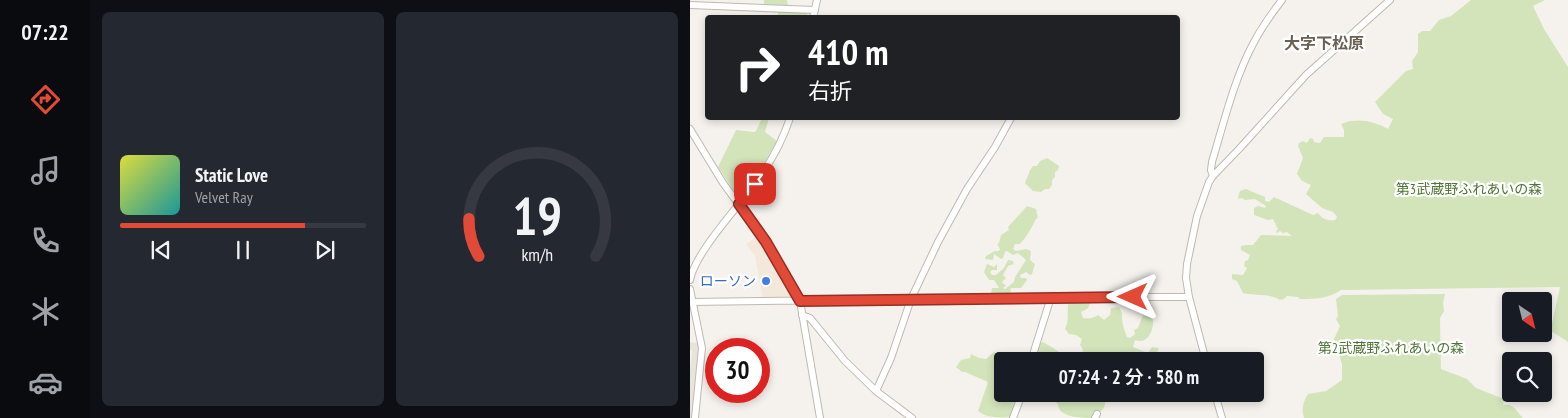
<!DOCTYPE html>
<html lang="ja">
<meta charset="utf-8">
<style>
body{margin:0;font-family:"PT Sans Narrow","Noto Sans JP",sans-serif;background:#242831;color:#f1f3f6;height:100vh;display:flex;flex-direction:column;font-size:19px;white-space:nowrap}
*{box-sizing:border-box;margin:0}
p{font-size:16px;color:#9ea1a6}
.icon{flex:none;width:28px;height:28px;fill:none;stroke:currentColor;stroke-width:2;stroke-linecap:round;stroke-linejoin:round}
.map{position:relative;flex:1;overflow:hidden}
.drawer{display:flex;flex-direction:column;gap:12px;padding:12px;background:#0d0f14;width:600px}
.drawer>*{flex:none}
.top-card{position:absolute;left:15px;top:15px;width:475px;height:105px;border-radius:5px;box-shadow:0 2px 8px #0003;background:#202124;color:#fff;overflow:hidden}
.needle{width:32px;rotate:145deg}
.tools{position:absolute;left:812px;top:292px;display:grid;gap:10px}
.tools a{display:grid;place-items:center;width:50px;height:50px;border-radius:5px;background:#171b24;box-shadow:0 2px 8px #0003;font-size:25px}
.speed{position:absolute;left:15px;top:338px;display:flex;gap:10px;font-size:25px;font-weight:700;text-align:center}
.speed>*{display:grid;place-content:center;width:65px;height:65px;border-radius:50%;background:#171b24;box-shadow:0 2px 8px #0003;line-height:1}
.speed .limit{border:8px solid #d22;background:#fff;color:#111}
.pin{position:absolute;display:grid;place-items:center;width:42px;height:42px;color:#fff;margin:-21px;border-radius:10px;box-shadow:0 2px 8px #0006}
.me{position:absolute;width:55px;margin:-28px;rotate:270deg;stroke-linejoin:round;filter:drop-shadow(0 0 4px #0008)}
.turn{display:flex;align-items:center;gap:18px;height:105px;padding:0 20px;font-size:22px}
.turn .icon{width:65px;height:65px;stroke-width:2.5}
.turn b{display:block;font-size:35px;line-height:42px}
.drawer .widget{flex:1;display:flex;flex-direction:column;justify-content:center;gap:8px;min-width:0;padding:0 18px;border-radius:8px;background:#242831}
.drawer .dial{align-items:center;gap:0}
.dial svg{height:130px;overflow:visible;fill:none;stroke:#363941;stroke-width:7;stroke-linecap:round;text-anchor:middle}
.dial text{fill:#f1f3f6;stroke:none}
.song{display:flex;align-items:center;gap:15px}
.cover{width:60px;height:60px;border-radius:8px;background:linear-gradient(135deg,hsl(60 70% 55%),hsl(180 70% 35%))}
.played{height:5px;border-radius:2px;background:linear-gradient(90deg,#e24a37 75%,#363941 75%)}
.keys{display:flex;justify-content:space-around;direction:ltr}
.drawer .tiles{flex:1;display:grid;gap:12px;grid-template-columns:repeat(2,1fr)}
.trip{position:absolute;left:304px;top:352px;width:270px;height:50px;border-radius:5px;background:#171b24;box-shadow:0 2px 8px #0003;font-weight:600;line-height:50px;text-align:center}
main{display:flex;flex:1;min-height:0}
.dock{display:flex;flex-direction:column;width:90px;justify-content:space-around;align-items:center;background:#090b0e;color:#9ea1a6}
.dock .icon{width:35px;height:35px}
.dock .active{color:#e24a37}
.dock b{font-size:22px;color:#f1f3f6}
.map>svg:first-child{display:block}
.residential{fill:#e8e4dc}
.commercial{fill:#f3e8db}
.green{fill:#d3e4bb}
.lines{fill:none;stroke-linecap:round;stroke-linejoin:round}
.minor-casing{stroke:#bfb9b0;stroke-width:8}
.minor{stroke:#fff;stroke-width:6}
.route-casing{stroke:#933024;stroke-width:12}
.route{stroke:#e24a37;stroke-width:9}
.shop-dot{fill:#3f7fe0;stroke:#fff;stroke-width:2}
.labels{text-anchor:middle;stroke-width:4.5;stroke-linejoin:round;paint-order:stroke}
.park-label{font-size:14px;fill:#4f7534;stroke:#fff}
.shop-label{font-size:14px;fill:#366cbe;stroke:#fff;text-anchor:end}
.quarter-label{font-size:16px;font-weight:bold;fill:#6a6053;stroke:#fff}
</style>
<main>
<nav class="dock">
<b>07:22</b>
<svg class="icon active" aria-label="directions" viewBox="0 0 24 24"><path d="M12 3l9 9-9 9-9-9zM9 14v-3h6M13 9l2 2-2 2"/></svg>
<svg class="icon" aria-label="music" viewBox="0 0 24 24"><path d="M9 18V5l10-2v13"/><circle cx="6" cy="18" r="3"/><circle cx="16" cy="16" r="3"/></svg>
<svg class="icon" aria-label="phone" viewBox="0 0 24 24"><path d="M5 4h4l2 5-3 2q2 4 5 5l2-3 5 2v4C11 20 4 13 5 4z"/></svg>
<svg class="icon" aria-label="climate" viewBox="0 0 24 24"><path d="M12 3v18M4 7l16 10M4 17L20 7"/></svg>
<svg class="icon" aria-label="car" viewBox="0 0 24 24"><path d="M5 17H2v-5l4-1 3-4h7l3 4 3 1v5h-3M9 17h6M6 11h13"/><circle cx="7" cy="17" r="2"/><circle cx="17" cy="17" r="2"/></svg>
</nav>
<section class="drawer">
<div class="tiles">
<div class="widget">
<div class="song"><i class="cover"></i><div><b>Static Love</b><p>Velvet Ray</p></div></div>
<div class="played"></div>
<div class="keys"><svg class="icon" aria-label="previous" viewBox="0 0 24 24"><path d="M18 5L8 12l10 7zM5 5v14"/></svg><svg class="icon" aria-label="pause" viewBox="0 0 24 24"><path d="M8 5v14M16 5v14"/></svg><svg class="icon" aria-label="next" viewBox="0 0 24 24"><path d="M6 5l10 7-10 7zM19 5v14"/></svg></div>
</div>
<div class="widget dial"><svg viewBox="0 0 100 80">
<path d="M14 69A42 42 0 1 1 86 69"/>
<path d="M14 69A42 42 0 0 1 8 46" stroke="#e24a37"/>
<text x="50" y="56" font-size="32" font-weight="700">19</text>
<text x="50" y="72" font-size="11">km/h</text>
</svg></div>
</div>
</section>
<div class="map">
<svg width="878" height="418" viewBox="0 0 878 418">
<rect width="100%" height="100%" fill="#f5f2ed"/>
<!-- residential -->
<path class="residential" d="M0,342L10,343L2,418H0V370L2,351L0,349Z"/>
<!-- commercial -->
<path class="commercial" d="M68,236L92,276L104,298L73,299L65,256L56,244Z"/>
<!-- green -->
<path class="green" d="M74,0H97L99,11L116,12L118,17H88V12L74,10Z
M781,0H855L843,6L854,29L878,67V342L861,331V328L870,287L651,290C638,299 624,299 610,299L608,297L597,296L594,299L590,300C579,293 566,296 553,293L547,281L542,279V274L553,275L557,268L554,266L555,261L558,260L560,255L551,250V246L555,245H563L571,235L602,236L597,232L593,233L590,231L587,233L586,231L588,229L583,219L578,220L564,215V208L568,206L575,208L576,206L565,199L555,200L552,198L549,199L548,197L550,191L556,189L575,197V201L579,202L584,197L623,215L628,213C632,219 637,221 645,220L647,217L643,212L632,208L616,194L621,185L612,181L607,174L613,158L608,146L609,143L613,141L617,143L620,138L623,139L624,142L630,143L634,137H654V130L651,124C666,117 685,121 698,129L703,119L693,114L685,102L716,71L723,69L722,61L728,52V34L732,31H740L749,20L761,16Z
M72,118H79L75,132L87,141C78,155 62,190 47,196L28,167L46,130L64,132L66,131Z
M357,158L369,166L368,170L365,172V177L362,180V185L359,189H355L351,192L343,191L335,183L340,170L343,166H347L350,161Z
M337,206L346,209L348,218L346,219C341,229 337,236 330,244H325L323,249L326,251L336,249L341,251L340,260L345,264L342,274L340,275L336,272L330,275L331,278H336L337,280L331,288H321L320,294L306,295L301,293L302,288H309L304,280H299L294,272L297,264L304,267L307,264V270H302L300,272L302,275H306L314,268L318,260L323,261L324,264L318,266L313,275L316,278L312,282L316,286L313,288L315,289L324,282L325,277L336,260L328,253L323,255L317,251L315,252L313,258L311,259L304,254L303,260L295,259L296,256L305,251H309L310,249L307,244L309,243L311,235L319,230L318,227Z
M755,294L753,303L754,311L750,318L751,369L777,379L786,388L814,399L813,405C824,403 826,411 833,418H614C611,409 613,402 618,394L636,391L652,380V364L644,339L650,326L646,319L648,316L646,299L652,295Z
M379,301L400,302C399,309 397,309 391,312L393,318C399,319 404,318 408,315L414,320L420,315L421,308L429,307L432,313C431,321 434,329 437,337L440,338L445,334L444,330L448,328L453,315L463,318C464,329 459,345 445,340L443,347L458,353L462,347L469,348L467,352L472,361L431,360L424,361H386L392,357L393,350L390,345L392,339L386,335L379,334L375,329C380,319 376,311 379,301Z
M353,342C360,346 375,355 381,361H339L343,347Z
M304,352L307,354V369L312,372V394H331L323,404L326,409L322,417C309,418 297,418 288,411L298,382L275,372H272L266,367L271,360L280,358L281,354L289,358L296,359Z
M353,394H417L414,408L405,418C392,418 368,418 368,404Z"/>
<g class="lines">
<!-- minor casing -->
<g class="minor-casing">
<path id="minor" d="M0,5L125,10
M123,18L127,0
M0,129L33,183L76,242L110,301L130,418
M523,176L521,170L522,162C534,122 544,79 564,42C572,27 582,13 592,0
M0,280C5,253 47,208 64,185C80,164 92,142 100,118
M0,289L12,348L5,418
M0,302L361,297H499
M112,315L120,318L155,361L186,391L222,418
M341,361L361,297
M516,361L499,297L496,278L497,264L507,216L519,182L523,176L550,148L616,75L700,0
M186,391L201,358L221,299L248,242L277,189L305,147L321,118
M525,394L532,418
M323,418L332,394
M405,418L407,414"/>
</g>
<!-- minor -->
<use href="#minor" class="minor"/>
</g>
<g class="lines">
<!-- route casing -->
<g class="route-casing">
<path id="route" d="M65,184L49,204L76,242L110,301L443,297"/>
</g>
<!-- route -->
<use href="#route" class="route"/>
</g>
<!-- markers -->
<circle class="shop-dot" cx="76" cy="281" r="5"/>
<g class="labels">
<!-- park labels -->
<g class="park-label">
<text x="779" y="194">第3武蔵野ふれあいの森</text>
<text x="701" y="353">第2武蔵野ふれあいの森</text>
</g>
<!-- shop labels -->
<g class="shop-label">
<text x="66" y="286">ローソン</text>
</g>
<!-- quarter labels -->
<g class="quarter-label">
<text x="634" y="49">大字下松原</text>
</g>
</g>
</svg>
<div class="tools">
<a><svg class="needle" viewBox="-14 -14 28 28"><path d="M0-13l5 13h-10z" fill="#e53935"/><path d="M0 13l5-13h-10z" fill="#9ea1a6"/></svg></a>
<a><svg class="icon" aria-label="search" viewBox="0 0 24 24"><circle cx="10" cy="10" r="6"/><path d="M15 15l6 6"/></svg></a>
</div>
<div class="speed"><div class="limit">30</div></div>
<div class="pin" style="left:65px;top:184px;background:#d93025"><svg class="icon" aria-label="arrive" viewBox="0 0 24 24"><path d="M6 21V4h12l-3 4 3 4H6"/></svg></div>
<svg class="me" style="left:443px;top:297px" viewBox="-20 -20 40 40"><path d="M0-17L14 15 0 8-14 15z" fill="#e24a37" stroke="#fff" stroke-width="4"/></svg>
<div class="trip">07:24 · 2 分 · 580 m</div>
<div class="top-card">
<div class="turn"><svg class="icon" aria-label="right" viewBox="0 0 24 24"><path d="M7 20v-9h11M14 6l5 5-5 5"/></svg><div><b>410 m</b>右折</div></div>
</div>
</div>
</main>
